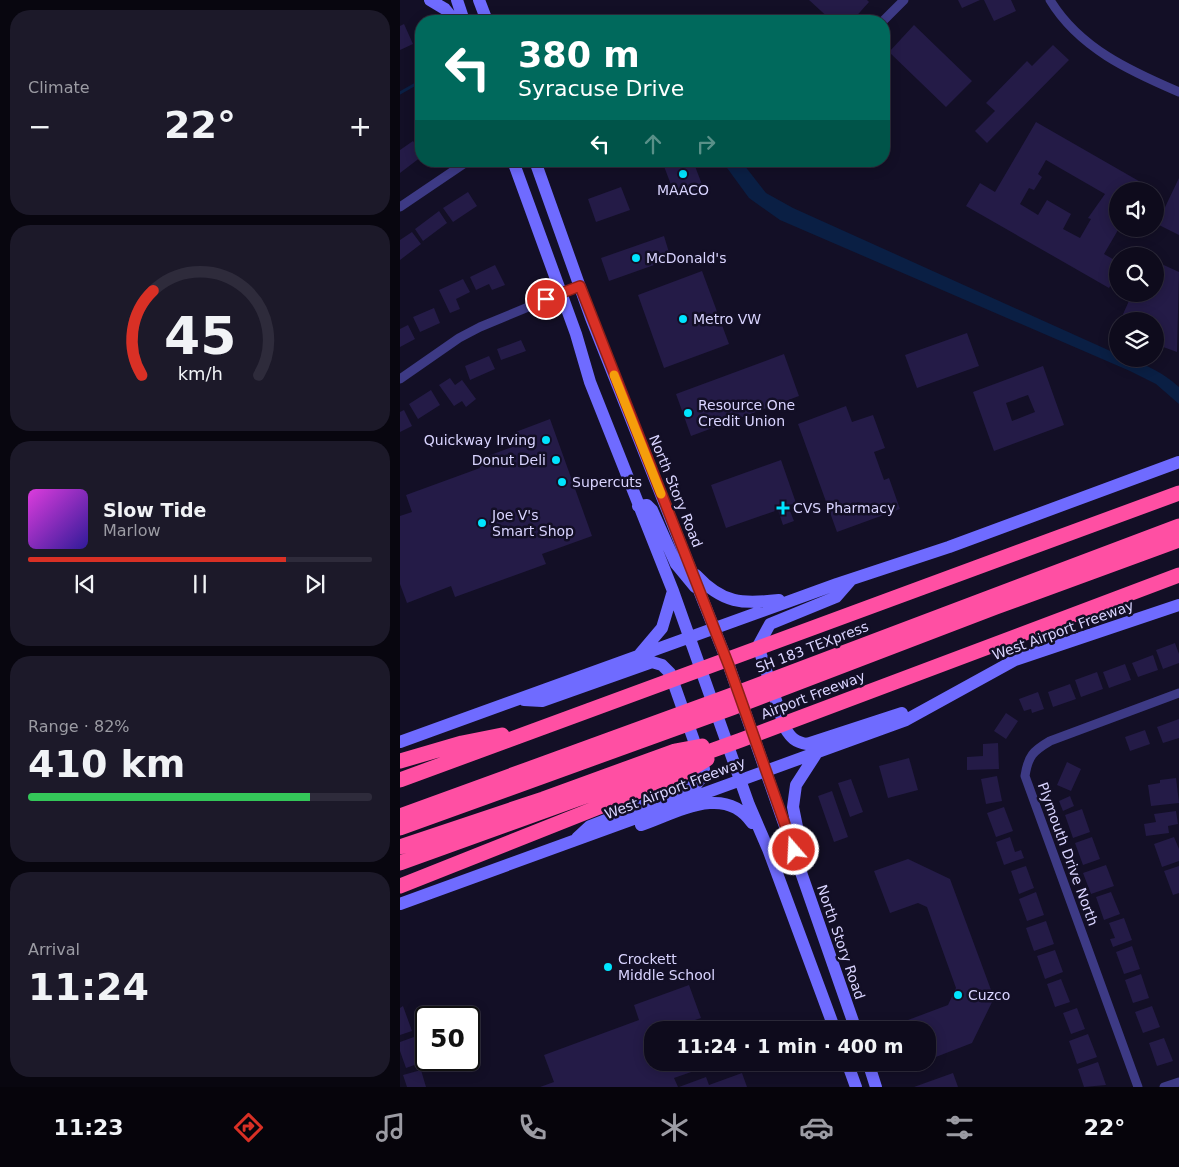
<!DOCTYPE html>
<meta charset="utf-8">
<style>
body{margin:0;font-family:"DejaVu Sans",sans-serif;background:#1c1929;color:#f1f3f6;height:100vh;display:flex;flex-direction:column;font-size:19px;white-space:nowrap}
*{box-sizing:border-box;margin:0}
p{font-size:16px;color:#9b9ba3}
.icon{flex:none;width:28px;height:28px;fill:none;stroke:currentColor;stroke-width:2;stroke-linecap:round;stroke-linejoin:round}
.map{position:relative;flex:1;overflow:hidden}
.sheet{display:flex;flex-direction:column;gap:10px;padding:10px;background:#08060f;width:400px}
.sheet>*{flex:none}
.hud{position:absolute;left:15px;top:15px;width:475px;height:152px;border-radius:20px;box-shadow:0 2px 12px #0003,0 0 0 1px #2e2b3b;background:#00695c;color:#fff;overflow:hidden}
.buttons{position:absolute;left:709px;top:182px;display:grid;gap:10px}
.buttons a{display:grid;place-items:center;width:55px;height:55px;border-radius:50%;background:#0e0b1c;box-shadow:0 2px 12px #0003,0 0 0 1px #2e2b3b;font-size:25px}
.speed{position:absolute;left:15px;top:1006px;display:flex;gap:10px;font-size:25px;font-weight:700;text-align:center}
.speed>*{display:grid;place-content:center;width:65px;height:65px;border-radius:50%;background:#0e0b1c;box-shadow:0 2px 12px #0003,0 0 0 1px #2e2b3b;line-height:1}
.speed .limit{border:2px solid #111;border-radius:8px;background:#fff;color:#111}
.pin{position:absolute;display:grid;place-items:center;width:42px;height:42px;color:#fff;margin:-21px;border:2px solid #fff;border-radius:50%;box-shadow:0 1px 5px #0007}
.me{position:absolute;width:55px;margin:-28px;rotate:341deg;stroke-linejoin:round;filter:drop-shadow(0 0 4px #0008)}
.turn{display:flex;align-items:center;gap:18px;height:105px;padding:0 20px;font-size:22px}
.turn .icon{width:65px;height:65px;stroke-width:2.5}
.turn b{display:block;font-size:35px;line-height:42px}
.lanes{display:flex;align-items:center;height:48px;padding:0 20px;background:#0003;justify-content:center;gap:25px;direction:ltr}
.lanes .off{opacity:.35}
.big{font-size:38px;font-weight:800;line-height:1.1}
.sheet .card{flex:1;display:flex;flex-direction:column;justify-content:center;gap:8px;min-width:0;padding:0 18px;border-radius:20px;background:#1c1929}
.sheet .dial{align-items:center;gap:0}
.dial svg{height:130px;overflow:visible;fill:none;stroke:#2e2b3b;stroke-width:7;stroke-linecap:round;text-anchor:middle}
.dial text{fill:#f1f3f6;stroke:none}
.song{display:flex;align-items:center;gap:15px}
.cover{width:60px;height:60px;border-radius:8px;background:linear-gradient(135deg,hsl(300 70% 55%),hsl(250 70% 35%))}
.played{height:5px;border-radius:2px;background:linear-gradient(90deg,#d93025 75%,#2e2b3b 75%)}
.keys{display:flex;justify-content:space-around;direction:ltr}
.heat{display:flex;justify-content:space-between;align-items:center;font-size:28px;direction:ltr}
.charge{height:8px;border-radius:4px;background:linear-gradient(90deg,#34c759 82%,#2e2b3b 0)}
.trip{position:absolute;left:244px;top:1021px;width:292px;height:50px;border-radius:20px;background:#0e0b1c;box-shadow:0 2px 12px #0003,0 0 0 1px #2e2b3b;font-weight:800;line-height:50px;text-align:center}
.tabs{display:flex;height:80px;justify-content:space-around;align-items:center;background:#06040b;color:#9b9ba3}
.tabs .icon{width:35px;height:35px}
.tabs .active{color:#d93025}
.tabs b{font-size:22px;color:#f1f3f6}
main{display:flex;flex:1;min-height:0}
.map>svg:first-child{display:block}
.water{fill:#0a1f44}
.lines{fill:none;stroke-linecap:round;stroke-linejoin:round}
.stream{stroke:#0a1f44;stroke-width:3}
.building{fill:#241b47;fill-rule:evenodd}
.street{stroke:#3d3a85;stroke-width:9}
.secondary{stroke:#6f6bff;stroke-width:12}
.highway{stroke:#ff4fa3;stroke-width:15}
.route-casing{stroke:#8d1f18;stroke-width:12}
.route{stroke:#d93025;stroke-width:9}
.slow{stroke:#f59e0b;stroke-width:9}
.poi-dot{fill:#00e5ff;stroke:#130f26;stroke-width:2}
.labels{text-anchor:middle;stroke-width:5;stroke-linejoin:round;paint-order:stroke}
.poi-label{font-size:14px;fill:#d9d4ff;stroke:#130f26;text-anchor:start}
.street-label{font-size:14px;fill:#d9d4ff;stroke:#130f26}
</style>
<main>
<section class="sheet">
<div class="card"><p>Climate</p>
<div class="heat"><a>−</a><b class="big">22°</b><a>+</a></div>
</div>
<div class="card dial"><svg viewBox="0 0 100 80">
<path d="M14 69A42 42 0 1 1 86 69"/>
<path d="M14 69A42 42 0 0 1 21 17" stroke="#d93025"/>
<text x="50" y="56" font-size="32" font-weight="700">45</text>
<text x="50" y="72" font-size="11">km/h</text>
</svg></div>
<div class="card">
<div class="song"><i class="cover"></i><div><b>Slow Tide</b><p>Marlow</p></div></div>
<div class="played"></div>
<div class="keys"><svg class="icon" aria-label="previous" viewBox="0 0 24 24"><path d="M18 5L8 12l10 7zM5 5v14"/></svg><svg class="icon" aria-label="pause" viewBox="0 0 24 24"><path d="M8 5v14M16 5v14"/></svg><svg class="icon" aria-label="next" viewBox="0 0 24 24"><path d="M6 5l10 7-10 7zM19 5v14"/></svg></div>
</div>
<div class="card"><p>Range · 82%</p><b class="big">410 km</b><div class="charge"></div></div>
<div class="card"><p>Arrival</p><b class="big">11:24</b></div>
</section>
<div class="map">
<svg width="779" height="1087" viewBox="0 0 779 1087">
<rect width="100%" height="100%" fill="#130f26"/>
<!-- water -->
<path class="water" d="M178,16L207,17L228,21H140Z
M322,161H341L366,193L393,208L717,354L718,359C738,359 764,373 779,387V404L756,384L730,371L380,220L349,198Z"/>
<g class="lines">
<!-- stream -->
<path class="stream" d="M0,93L21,81"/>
</g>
<!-- building -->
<path class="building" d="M409,0H467L469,2L452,21H432Z
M558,0H580L562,8Z
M584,0H611L616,11L594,21Z
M4,24L13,44L0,50V26Z
M514,25L572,81L546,107L489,52Z
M653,45L669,60L587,143L575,131L595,111L586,103L627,61L632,66Z
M636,122L744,184L740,191H718V230L704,254L718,262V273L709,288L566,206L580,183L595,192ZM646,160L705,194L688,218L691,219L680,238L663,229L671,214L647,200L638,215L620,204L629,188L634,190L642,177L638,174Z
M13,141L21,153V157L0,173V150Z
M262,161H293L303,187L276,198Z
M779,178V235L757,224Z
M221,187L230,210L196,222L188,199Z
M68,192L77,206L53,222L43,208Z
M39,211L47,223L23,241L15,229Z
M12,232L21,244L0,260V240Z
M264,236L271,259L209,281L201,258Z
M755,261L779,272L777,352L755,344V321H720L732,294H755Z
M95,265L105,285L92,290L89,284L76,290L70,277Z
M302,271L329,344L264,368L238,295Z
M63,279L70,292L56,299L60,309L50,313L39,290Z
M34,308L40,323L20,332L13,317Z
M8,325L15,339L0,347V329Z
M567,333L579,366L517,388L505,355Z
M121,340L126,351L101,360L97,349Z
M384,354L399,396L291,436L276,394Z
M89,356L95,369L70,380L65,366Z
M643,366L664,425L594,451L573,392ZM628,395L635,412L612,421L606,403Z
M50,378L55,385L62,380L76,399L66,407L62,401L54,406L39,385Z
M31,390L40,405L18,419L9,404Z
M446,406L452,422L473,415L485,448L474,452L484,480L489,478L500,509L437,532L398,424Z
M4,410L12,426L0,432V412Z
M150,419L192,536L142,554L146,564L55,597L51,586L7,603L0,584V516L12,512L6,495L80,468L77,460L117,445L113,433Z
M381,460L396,503L388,506L394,521L383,525L378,510L326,528L311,485Z
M775,643L779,654V663L763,669L756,650Z
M753,655L758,670L738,677L732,663Z
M725,664L731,680L709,688L703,672Z
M697,672L703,689L681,697L675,680Z
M670,684L676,699L653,707L648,692Z
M638,692L644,709L632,713L631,709L624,711L619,699Z
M606,713L618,721L606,739L594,731Z
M779,719V738L763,743L757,727Z
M745,730L750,744L730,751L725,737Z
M598,743L599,769L567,770V757L583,756V744Z
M509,758L518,790L488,798L479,766Z
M667,762L681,769L671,791L657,785Z
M597,776L602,801L586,804L581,779Z
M776,778L779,803L751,806L748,785L760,783V780Z
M451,779L463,812L450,817L438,783Z
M432,791L448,837L434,842L418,796Z
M670,796L674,806L663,811L659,801Z
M604,807L613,831L596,837L587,813Z
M682,809L690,832L673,838L665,815Z
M776,811L778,824L768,826L769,833L746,836L744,824L756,822L754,814Z
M610,837L615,852L621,850L624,858L604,865L596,842Z
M692,837L700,859L683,865L675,843Z
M774,837L779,849V861L762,867L754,844Z
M508,859L550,879L594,998L572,1043L528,1060V1030H511L508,1020L548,1005L556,988L527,907L518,903L490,913L474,871Z
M706,865L714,886L691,894L683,873Z
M626,866L634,888L619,894L611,871Z
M779,866V893L773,895L764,871Z
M636,892L644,915L627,921L619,899Z
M711,892L720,914L704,920L696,897Z
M724,918L732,940L713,947L710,939L715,938L709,923Z
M646,921L654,944L634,951L626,928Z
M732,946L740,969L724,974L716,952Z
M655,950L663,972L645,979L637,956Z
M741,974L749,998L733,1003L725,980Z
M661,979L670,1002L655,1007L647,984Z
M289,985L301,1018L274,1027L275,1030H252V1062L317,1063L274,1078L278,1087H140L154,1082L144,1055L239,1020L234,1005Z
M3,1006L12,1031L0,1035V1008Z
M752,1006L760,1027L743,1033L735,1012Z
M677,1008L685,1029L671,1034L663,1013Z
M688,1034L697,1057L677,1064L669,1041Z
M14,1037L23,1062L6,1068L0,1051V1042Z
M764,1038L773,1061L757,1066L749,1043Z
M698,1062L706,1085L684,1087L678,1069Z
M21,1070L26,1087H7L3,1075Z
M342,1073L347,1087H279L306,1077L309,1085Z
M553,1073L558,1087H514Z"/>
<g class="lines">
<!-- street -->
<path class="street" d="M650,0C679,48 730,71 779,92
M483,21L504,0
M0,207L68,161
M0,379L59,338L80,327L179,286
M738,1087L625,776C628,756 633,751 650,741L779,693
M764,1087L779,1082"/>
<!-- secondary -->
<path class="secondary" d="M30,0L45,9L55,21
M57,0L64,21
M79,0L87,21
M113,161L176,334L190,382L273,591L349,805L368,849L435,1030
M135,161L191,318L329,666L456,1030
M238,506L247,505L252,510L276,564L295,587
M296,575C323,604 342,604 379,600
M450,581L436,597L370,624L358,646L385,728C391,738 395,742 407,744L502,713
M240,654L262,628L273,591
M124,700L142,701L252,662L262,665L270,673L304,769L302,777L296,785L190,826L177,838
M0,742L437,584L549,547L779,462
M241,825C276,813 325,783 352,823
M394,848L397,827L393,807L396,785L418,751
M0,904L506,720L615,660L779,605
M447,1062L456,1087
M468,1062L476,1087"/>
<!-- highway -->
<path class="highway" d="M0,761L62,743L102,735
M0,780L779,493
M0,816L329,696L779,526
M0,828L332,708L596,607L779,540
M0,847L143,799L275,751L302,746
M0,863L341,740L779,575
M0,886L282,774L307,759"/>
</g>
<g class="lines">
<!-- route casing -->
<g class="route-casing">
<path id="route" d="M146,299L180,286L329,666L394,850"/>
</g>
<!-- route -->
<use href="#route" class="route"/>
<!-- slow -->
<path class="slow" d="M214,375L261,494"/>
</g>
<!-- markers -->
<g class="poi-dot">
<circle cx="283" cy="174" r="5"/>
<circle cx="236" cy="258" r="5"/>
<circle cx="283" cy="319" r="5"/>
<circle cx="288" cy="413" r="5"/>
<circle cx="146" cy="440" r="5"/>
<circle cx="156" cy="460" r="5"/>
<circle cx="162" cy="482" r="5"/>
<path d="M380.5 500.5h5v5h5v5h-5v5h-5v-5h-5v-5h5z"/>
<circle cx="82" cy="523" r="5"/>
<circle cx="208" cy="967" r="5"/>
<circle cx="558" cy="995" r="5"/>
</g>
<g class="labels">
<!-- poi labels -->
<g class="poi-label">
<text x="283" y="195" text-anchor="middle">MAACO</text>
<text x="246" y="263">McDonald's</text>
<text x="293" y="324">Metro VW</text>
<text x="298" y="410">Resource One<tspan x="298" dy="16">Credit Union</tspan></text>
<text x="136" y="445" text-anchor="end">Quickway Irving</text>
<text x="146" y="465" text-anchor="end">Donut Deli</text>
<text x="172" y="487">Supercuts</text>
<text x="393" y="513">CVS Pharmacy</text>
<text x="92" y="520">Joe V's<tspan x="92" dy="16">Smart Shop</tspan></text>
<text x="218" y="964">Crockett<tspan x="218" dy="16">Middle School</tspan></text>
<text x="568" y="1000">Cuzco</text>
</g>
<!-- street labels -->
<g class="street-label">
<text transform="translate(276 491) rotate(68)" y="5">North Story Road</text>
<text transform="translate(663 630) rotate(-20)" y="5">West Airport Freeway</text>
<text transform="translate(412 647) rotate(-21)" y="5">SH 183 TEXpress</text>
<text transform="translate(413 695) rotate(-21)" y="5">Airport Freeway</text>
<text transform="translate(275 788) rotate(-21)" y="5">West Airport Freeway</text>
<text transform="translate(668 854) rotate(70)" y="5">Plymouth Drive North</text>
<text transform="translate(441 942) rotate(71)" y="5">North Story Road</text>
</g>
</g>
</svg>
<div class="buttons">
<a><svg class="icon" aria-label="sound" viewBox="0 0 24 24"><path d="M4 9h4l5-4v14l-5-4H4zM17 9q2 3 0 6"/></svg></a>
<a><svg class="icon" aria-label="search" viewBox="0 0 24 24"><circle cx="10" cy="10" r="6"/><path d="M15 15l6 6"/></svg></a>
<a><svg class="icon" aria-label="layers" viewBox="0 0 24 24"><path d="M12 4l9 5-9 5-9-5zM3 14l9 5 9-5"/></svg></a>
</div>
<div class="speed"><div class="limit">50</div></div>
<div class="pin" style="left:146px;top:299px;background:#d93025"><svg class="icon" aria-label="arrive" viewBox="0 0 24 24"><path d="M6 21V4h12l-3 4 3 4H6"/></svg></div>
<svg class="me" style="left:394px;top:850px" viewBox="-20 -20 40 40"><circle r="17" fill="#d93025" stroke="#fff" stroke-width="3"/><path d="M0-11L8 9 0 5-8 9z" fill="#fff"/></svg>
<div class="trip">11:24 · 1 min · 400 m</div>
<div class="hud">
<div class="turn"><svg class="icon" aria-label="left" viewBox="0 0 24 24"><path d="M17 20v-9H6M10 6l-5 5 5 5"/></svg><div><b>380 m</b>Syracuse Drive</div></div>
<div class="lanes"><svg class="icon" aria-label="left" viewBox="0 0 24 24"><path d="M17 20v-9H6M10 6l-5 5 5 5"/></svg><svg class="icon off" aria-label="ahead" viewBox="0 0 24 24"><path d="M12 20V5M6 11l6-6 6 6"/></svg><svg class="icon off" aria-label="right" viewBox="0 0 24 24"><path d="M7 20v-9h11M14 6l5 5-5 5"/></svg></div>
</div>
</div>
</main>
<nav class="tabs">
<b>11:23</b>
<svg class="icon active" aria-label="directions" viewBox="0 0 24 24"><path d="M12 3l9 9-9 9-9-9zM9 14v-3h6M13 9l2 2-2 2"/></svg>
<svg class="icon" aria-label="music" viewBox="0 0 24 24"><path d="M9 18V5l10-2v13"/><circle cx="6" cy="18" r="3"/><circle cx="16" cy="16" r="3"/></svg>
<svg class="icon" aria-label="phone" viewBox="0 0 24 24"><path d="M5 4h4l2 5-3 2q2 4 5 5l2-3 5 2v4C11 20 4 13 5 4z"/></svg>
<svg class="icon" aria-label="climate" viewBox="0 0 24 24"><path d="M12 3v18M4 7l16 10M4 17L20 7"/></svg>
<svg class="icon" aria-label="car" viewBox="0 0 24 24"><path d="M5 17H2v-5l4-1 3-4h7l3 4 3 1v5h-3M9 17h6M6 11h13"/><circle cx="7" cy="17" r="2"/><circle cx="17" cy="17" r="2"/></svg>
<svg class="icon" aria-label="filters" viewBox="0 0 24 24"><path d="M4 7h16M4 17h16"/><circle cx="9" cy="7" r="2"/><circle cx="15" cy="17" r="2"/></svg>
<b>22°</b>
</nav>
